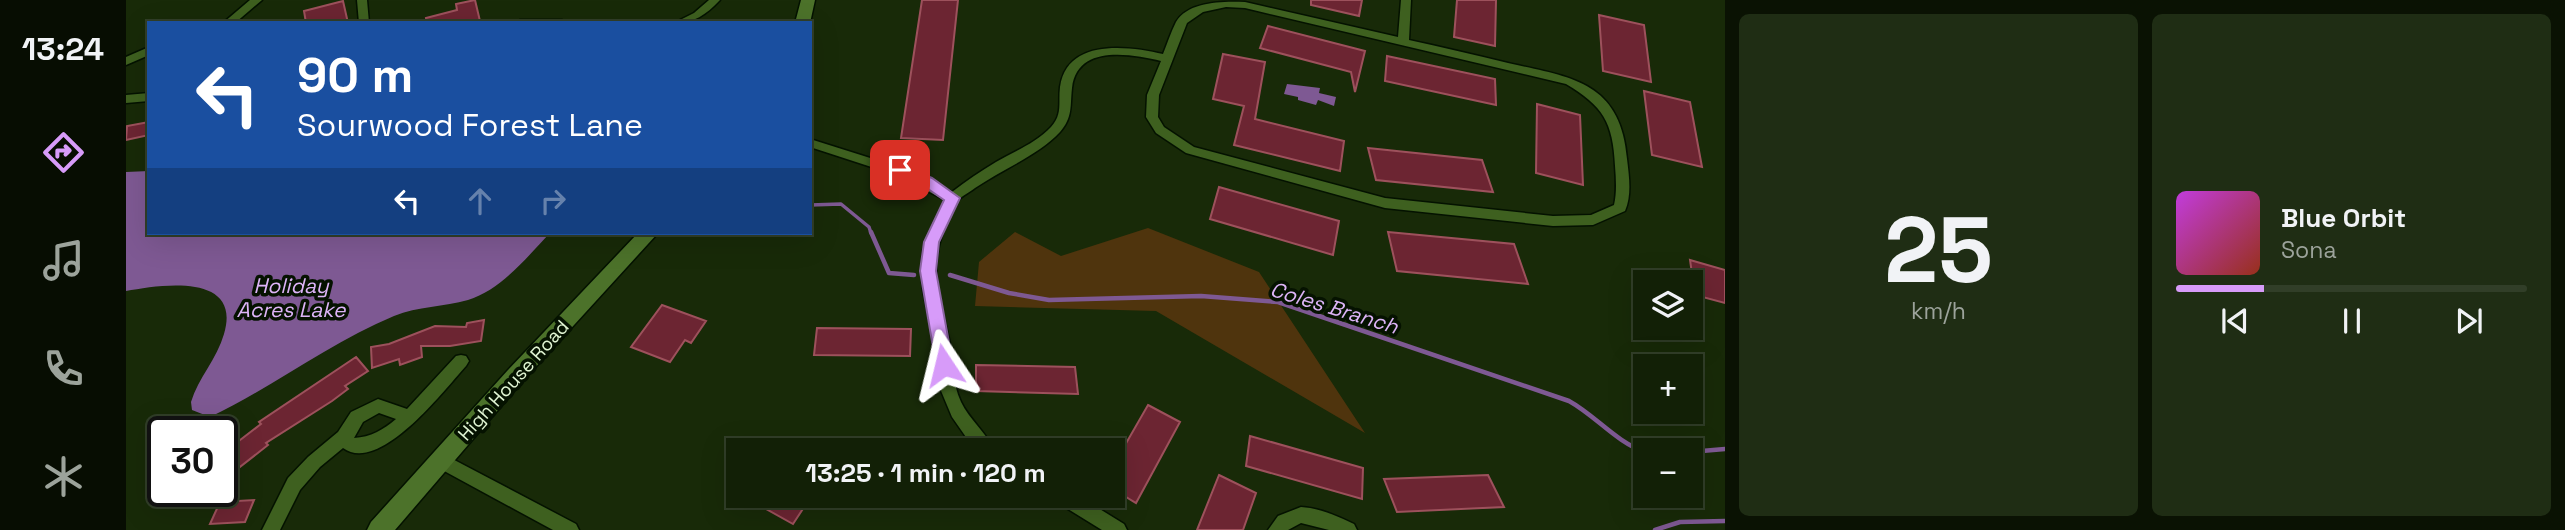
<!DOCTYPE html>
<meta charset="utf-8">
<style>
body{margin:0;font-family:"Space Grotesk",sans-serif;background:#1f2d14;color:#f1f3f6;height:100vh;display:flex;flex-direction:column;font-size:26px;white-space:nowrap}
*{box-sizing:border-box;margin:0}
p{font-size:23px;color:#9ca39b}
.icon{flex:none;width:38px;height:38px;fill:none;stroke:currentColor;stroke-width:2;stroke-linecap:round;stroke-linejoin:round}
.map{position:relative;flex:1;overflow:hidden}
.panel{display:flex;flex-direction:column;gap:14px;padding:14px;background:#0a1203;width:840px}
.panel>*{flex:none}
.guide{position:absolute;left:21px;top:21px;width:665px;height:214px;border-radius:0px;box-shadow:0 7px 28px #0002,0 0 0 2px #313e28;background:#1a4fa0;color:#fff;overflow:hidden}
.controls{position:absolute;left:1507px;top:270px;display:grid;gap:14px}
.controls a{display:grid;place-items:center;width:70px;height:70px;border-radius:0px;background:#122006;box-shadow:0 7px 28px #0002,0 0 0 2px #313e28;font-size:35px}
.speed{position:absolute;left:21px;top:416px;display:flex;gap:14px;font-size:35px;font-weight:700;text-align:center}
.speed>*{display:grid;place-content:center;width:91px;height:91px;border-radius:50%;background:#122006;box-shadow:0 7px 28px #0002,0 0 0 2px #313e28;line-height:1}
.speed .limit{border:4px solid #111;border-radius:10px;background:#fff;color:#111}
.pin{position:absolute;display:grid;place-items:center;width:60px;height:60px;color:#fff;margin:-30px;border-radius:14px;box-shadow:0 4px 10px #0006}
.me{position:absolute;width:77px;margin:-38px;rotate:350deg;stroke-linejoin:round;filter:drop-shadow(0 0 5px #0008)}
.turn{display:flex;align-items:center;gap:24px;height:147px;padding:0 35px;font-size:32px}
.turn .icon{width:91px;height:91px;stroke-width:2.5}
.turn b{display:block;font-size:49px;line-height:60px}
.lanes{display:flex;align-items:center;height:66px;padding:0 35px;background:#0003;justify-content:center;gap:35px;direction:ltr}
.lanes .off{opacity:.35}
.panel .widget{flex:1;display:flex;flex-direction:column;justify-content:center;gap:10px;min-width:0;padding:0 24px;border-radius:10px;background:#1f2d14}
.panel .dial{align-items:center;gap:0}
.dial b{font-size:91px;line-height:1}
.song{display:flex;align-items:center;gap:21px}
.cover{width:84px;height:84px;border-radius:10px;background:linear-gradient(135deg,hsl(290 70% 55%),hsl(10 70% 35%))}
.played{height:7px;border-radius:4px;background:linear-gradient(90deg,#d79bf9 25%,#313e28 25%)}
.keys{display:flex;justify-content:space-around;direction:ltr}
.panel .tiles{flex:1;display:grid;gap:14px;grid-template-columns:repeat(2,1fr)}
.trip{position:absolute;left:600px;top:438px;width:399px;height:70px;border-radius:0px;background:#122006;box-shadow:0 7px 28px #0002,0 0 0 2px #313e28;font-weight:700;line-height:70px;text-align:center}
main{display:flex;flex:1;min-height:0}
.tabs{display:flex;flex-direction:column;width:126px;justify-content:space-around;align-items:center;background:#070d02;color:#9ca39b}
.tabs .icon{width:49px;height:49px}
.tabs .current{color:#d79bf9}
.tabs b{font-size:32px;color:#f1f3f6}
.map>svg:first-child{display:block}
.green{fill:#4f340d}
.water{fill:#7e5993}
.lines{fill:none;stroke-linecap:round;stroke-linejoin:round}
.stream-far1{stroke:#7e5993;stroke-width:3.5}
.stream{stroke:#7e5993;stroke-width:4.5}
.building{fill:#6c2532;stroke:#9d515c;stroke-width:2}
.street-casing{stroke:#041200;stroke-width:3}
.secondary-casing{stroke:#041200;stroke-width:3}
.street{fill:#3e601f;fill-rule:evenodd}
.secondary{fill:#4c722a;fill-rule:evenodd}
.route{fill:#d79bf9;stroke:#8c65a2;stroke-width:2}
.labels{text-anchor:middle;stroke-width:7;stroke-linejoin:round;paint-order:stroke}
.street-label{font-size:19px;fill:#e0f4d2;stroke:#051200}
.water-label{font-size:21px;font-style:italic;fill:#ddb4f7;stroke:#051200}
</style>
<main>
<nav class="tabs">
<b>13:24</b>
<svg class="icon current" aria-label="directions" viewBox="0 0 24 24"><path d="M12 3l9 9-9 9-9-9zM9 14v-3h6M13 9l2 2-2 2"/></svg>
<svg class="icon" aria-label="music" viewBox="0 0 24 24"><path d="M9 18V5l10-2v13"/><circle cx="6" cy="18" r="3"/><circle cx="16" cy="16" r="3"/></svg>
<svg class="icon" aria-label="phone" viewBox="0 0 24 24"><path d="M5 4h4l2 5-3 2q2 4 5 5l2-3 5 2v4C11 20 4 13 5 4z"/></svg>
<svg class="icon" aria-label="climate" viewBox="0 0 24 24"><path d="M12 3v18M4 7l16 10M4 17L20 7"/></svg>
</nav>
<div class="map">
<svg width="1599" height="530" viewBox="0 0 1599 530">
<rect width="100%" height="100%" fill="#182a08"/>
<!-- green -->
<path class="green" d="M1022,228L1133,272L1239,433L1030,311L849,306L853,262L889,232L935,256Z"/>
<!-- water -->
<path class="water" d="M1161,84L1194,88L1193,93L1210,97L1208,106L1192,100L1190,105L1172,100V97L1158,94Z
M23,171V233H424C401,257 375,290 342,300C318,307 292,306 268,316C205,342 147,387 84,417L66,410L65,402C72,378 91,359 98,334C116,273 37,284 0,291V172Z"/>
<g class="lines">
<!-- stream-far1 -->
<path class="stream-far1" d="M684,205L715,204L743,227L745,233"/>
<!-- stream -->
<path class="stream" d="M745,232L763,273L788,275
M824,275L883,293L923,300L1075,296L1152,302L1443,401C1470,416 1490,442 1519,452
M1564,452L1599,449
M1529,530L1554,522L1599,521"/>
</g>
<!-- building -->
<path class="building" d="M349,0L354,21L301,23L300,18L331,10L330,4Z
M796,0H832L817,140L775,138Z
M1185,0H1236L1233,16L1185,5Z
M1331,0H1370L1369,46L1328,37Z
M217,1L222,23H180L178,11Z
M1473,15L1518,25L1525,82L1477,71Z
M1142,26L1239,51L1229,92L1225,72L1134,48Z
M1097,54L1139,62L1129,119L1218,141L1214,171L1108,145L1118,106L1087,99Z
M1261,56L1369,79L1370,105L1259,81Z
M1518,91L1564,102L1576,167L1526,155Z
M1411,104L1454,115L1457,185L1410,173Z
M23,122V135L0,140L1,126Z
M1242,148L1356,160L1367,192L1250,180Z
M1093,187L1213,221L1207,255L1084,219Z
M1262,232L1388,244L1402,284L1271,271Z
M1564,260L1599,270V303L1569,295Z
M536,305L580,321L565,343L559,340L544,362L505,347Z
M358,320L355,341L324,346H295L296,357L274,365L273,359L246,368L245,347L263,344L309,326L340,327L341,323Z
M691,328L785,329L784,356L688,355Z
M230,357L242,371L219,386L222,389L206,401L140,443L142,445L96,481V454L135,424L133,422Z
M850,365L949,367L952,394L850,391Z
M1022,405L1054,422L1010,503L987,489V466Z
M1124,436L1237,468L1236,499L1120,466Z
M1093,475L1130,493L1117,530H1071Z
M1362,475L1378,507L1271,512L1258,479Z
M615,495H686L667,524Z
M128,500L119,522L84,524L94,502Z"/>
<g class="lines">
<!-- street casing -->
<g class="street-casing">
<path id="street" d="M124,0H136L109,23H97Z
M231,0H241L243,23H233Z
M583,0H594C580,15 568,23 548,23L568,13Z
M1275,0H1285L1283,40C1316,47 1349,55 1382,63C1444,77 1495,81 1501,159C1503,176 1506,195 1499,211L1467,225L1427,226L1259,208L1060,153L1030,133L1020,117L1021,95L1035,61C1005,54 951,44 946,88C944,106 947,117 934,132C913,155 875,170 849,188C844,192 836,196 832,200C828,205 825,214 822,220C800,266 814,297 824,344C828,364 826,383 835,402C843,419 860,432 868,450H849L826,417L813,386L809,348L797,290L795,269L797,250L819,200L770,175L684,147V139L779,169L826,192C840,181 855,171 870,162C889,151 910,143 925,127C937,114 932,103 934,87C941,38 1002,46 1037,54C1041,44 1045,32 1050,22C1062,1 1098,1 1119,2L1272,37ZM1100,7L1119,8L1440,84C1477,106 1487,122 1489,166C1490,179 1491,192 1488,205L1465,215L1427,216L1259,198L1068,147L1038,127L1032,117L1033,95L1061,23L1077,12Z
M394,20H436L441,23H389Z
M23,47V55L0,65V57Z
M23,93V101L0,103V95Z
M335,355L340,356L343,361L340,366C319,389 254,475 217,448L194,467L174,490L154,530H136L162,478L182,457L212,432L225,412L252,399L281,409L330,356ZM253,413L270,419C257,430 245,437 228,438L237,422Z
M315,453L450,524L453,530H427L309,466L307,461L309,456Z
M927,495H951L998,524L1001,530H976L929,501Z
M1175,507C1194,508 1211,516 1228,524L1231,530H1203L1175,523L1162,530H1142L1152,516Z"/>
</g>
<!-- secondary casing -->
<g class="secondary-casing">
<path id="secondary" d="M675,0H689L684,23H669Z
M512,233H532L396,382L269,530H241L245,522L382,370Z"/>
</g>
<!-- street -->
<use href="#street" class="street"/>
<!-- secondary -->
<use href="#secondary" class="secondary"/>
</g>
<!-- route -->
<path class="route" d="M774,165L806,178L834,198L813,242L810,271L827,365L825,370L818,372L812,370L810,365L794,271L798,242L818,200L796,185L769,174L766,170Z"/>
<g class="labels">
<!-- street labels -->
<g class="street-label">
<text transform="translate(387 380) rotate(-48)" y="7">High House Road</text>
</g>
<!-- water labels -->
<g class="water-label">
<text x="165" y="293">Holiday<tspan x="165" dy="24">Acres Lake</tspan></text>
<text transform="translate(1208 308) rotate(17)" y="7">Coles Branch</text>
</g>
</g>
</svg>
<div class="controls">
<a><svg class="icon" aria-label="layers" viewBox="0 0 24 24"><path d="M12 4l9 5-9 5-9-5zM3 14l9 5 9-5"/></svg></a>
<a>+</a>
<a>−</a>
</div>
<div class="speed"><div class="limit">30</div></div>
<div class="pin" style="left:774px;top:170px;background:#d93025"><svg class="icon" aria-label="arrive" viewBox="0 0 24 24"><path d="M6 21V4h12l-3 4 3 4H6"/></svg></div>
<svg class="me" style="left:818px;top:365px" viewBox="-20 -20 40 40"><path d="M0-17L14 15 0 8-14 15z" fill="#d79bf9" stroke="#fff" stroke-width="4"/></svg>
<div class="trip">13:25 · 1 min · 120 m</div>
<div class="guide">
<div class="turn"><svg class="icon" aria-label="left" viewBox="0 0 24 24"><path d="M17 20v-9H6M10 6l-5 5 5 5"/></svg><div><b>90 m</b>Sourwood Forest Lane</div></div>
<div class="lanes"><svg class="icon" aria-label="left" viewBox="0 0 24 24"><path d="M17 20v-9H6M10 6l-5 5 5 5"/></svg><svg class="icon off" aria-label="ahead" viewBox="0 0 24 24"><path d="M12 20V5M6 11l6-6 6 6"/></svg><svg class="icon off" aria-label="right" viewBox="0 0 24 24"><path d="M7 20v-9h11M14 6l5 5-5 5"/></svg></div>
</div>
</div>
<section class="panel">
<div class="tiles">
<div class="widget dial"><b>25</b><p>km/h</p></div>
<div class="widget">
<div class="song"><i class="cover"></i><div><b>Blue Orbit</b><p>Sona</p></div></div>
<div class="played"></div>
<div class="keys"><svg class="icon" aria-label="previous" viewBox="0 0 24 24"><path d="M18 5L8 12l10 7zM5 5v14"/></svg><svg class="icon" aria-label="pause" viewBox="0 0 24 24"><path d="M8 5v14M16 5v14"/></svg><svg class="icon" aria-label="next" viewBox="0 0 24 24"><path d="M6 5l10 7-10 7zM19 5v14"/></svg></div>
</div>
</div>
</section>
</main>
